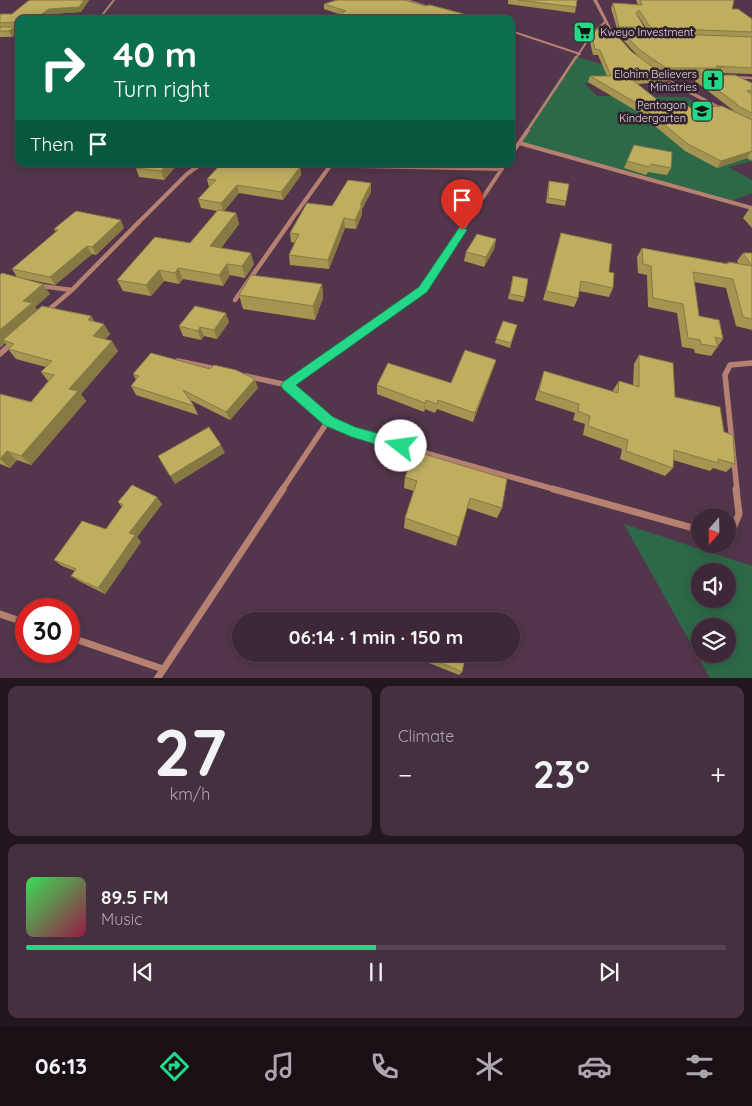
<!DOCTYPE html>
<meta charset="utf-8">
<style>
body{margin:0;font-family:Quicksand,sans-serif;background:#453040;color:#f1f3f6;height:100vh;display:flex;flex-direction:column;font-size:19px;white-space:nowrap}
*{box-sizing:border-box;margin:0}
p{font-size:16px;color:#ada6ae}
.icon{flex:none;width:28px;height:28px;fill:none;stroke:currentColor;stroke-width:2;stroke-linecap:round;stroke-linejoin:round}
.map{position:relative;height:678px;overflow:hidden}
.side{display:flex;flex-direction:column;gap:8px;padding:8px;background:#22161f;flex:1}
.side>*{flex:none}
.guide{position:absolute;left:15px;top:15px;width:500px;height:152px;border-radius:10px;box-shadow:0 2px 12px #0003,0 0 0 1px #574453;background:#0b6e4f;color:#fff;overflow:hidden}
.needle{width:32px;rotate:200deg}
.buttons{position:absolute;left:691px;top:508px;display:grid;gap:10px}
.buttons a{display:grid;place-items:center;width:45px;height:45px;border-radius:50%;background:#3e2838;box-shadow:0 2px 12px #0003,0 0 0 1px #574453;font-size:25px}
.speed{position:absolute;left:15px;top:598px;display:flex;gap:10px;font-size:25px;font-weight:700;text-align:center}
.speed>*{display:grid;place-content:center;width:65px;height:65px;border-radius:50%;background:#3e2838;box-shadow:0 2px 12px #0003,0 0 0 1px #574453;line-height:1}
.speed .limit{border:8px solid #d22;background:#fff;color:#111}
.pin{position:absolute;display:grid;place-items:center;width:42px;height:42px;color:#fff;margin:-51px -21px;border-radius:50% 50% 50% 0;rotate:-45deg;box-shadow:0 0 5px #0007}
.pin .icon{rotate:45deg}
.me{position:absolute;width:55px;margin:-28px;rotate:285deg;stroke-linejoin:round;filter:drop-shadow(0 0 4px #0008)}
.turn{display:flex;align-items:center;gap:18px;height:105px;padding:0 15px;font-size:22px}
.turn .icon{width:65px;height:65px;stroke-width:2.5}
.turn b{display:block;font-size:35px;line-height:42px}
.then{display:flex;align-items:center;height:48px;padding:0 15px;background:#0003;gap:10px;font-size:19px}
.big{font-size:38px;font-weight:700;line-height:1.1}
.side .card{flex:1;display:flex;flex-direction:column;justify-content:center;gap:8px;min-width:0;padding:0 18px;border-radius:10px;background:#453040}
.side .dial{align-items:center;gap:0}
.dial b{font-size:65px;line-height:1}
.song{display:flex;align-items:center;gap:15px}
.cover{width:60px;height:60px;border-radius:8px;background:linear-gradient(135deg,hsl(130 70% 55%),hsl(340 70% 35%))}
.played{height:5px;border-radius:2px;background:linear-gradient(90deg,#23d886 50%,#574453 50%)}
.keys{display:flex;justify-content:space-around;direction:ltr}
.heat{display:flex;justify-content:space-between;align-items:center;font-size:28px;direction:ltr}
.side .tiles{flex:1;display:grid;gap:8px;grid-template-columns:1fr 1fr}
.card:last-child{grid-column:span 2}
.trip{position:absolute;left:232px;top:612px;width:288px;height:50px;border-radius:25px;background:#3e2838;box-shadow:0 2px 12px #0003,0 0 0 1px #574453;font-weight:700;line-height:50px;text-align:center}
.tabs{display:flex;height:80px;justify-content:space-around;align-items:center;background:#191016;color:#ada6ae}
.tabs .icon{width:35px;height:35px}
.tabs .active{color:#23d886}
.tabs b{font-size:22px;color:#f1f3f6}
.map>svg:first-child{display:block}
.green{fill:#2d6948;fill-rule:evenodd}
.lines{fill:none;stroke-linecap:round;stroke-linejoin:round}
.minor-far5{stroke:#b78171;stroke-width:2}
.minor-far4{stroke:#b78171;stroke-width:2.5}
.minor-far3{stroke:#b78171;stroke-width:4}
.minor-far2{stroke:#b78171;stroke-width:4.5}
.minor-far1{stroke:#b78171;stroke-width:5.5}
.minor{stroke:#b78171;stroke-width:7}
.tertiary{fill:#b78171;fill-rule:evenodd}
.wall{fill:#a49553;fill-rule:evenodd}
.shaded-wall{fill:#867943}
.building{fill:#bfad60;stroke:#867943}
.route{fill:#23d886;stroke:#178c57}
.labels{text-anchor:middle;stroke-width:5;stroke-linejoin:round;paint-order:stroke}
.far-poi-label{font-size:11px;fill:#e5d3e0;stroke:#30222c;text-anchor:end}
</style>
<div class="map">
<svg width="752" height="679" viewBox="0 0 752 679">
<rect width="100%" height="100%" fill="#53364b"/>
<!-- green -->
<path class="green" d="M575,56L610,67L623,82L584,83L597,96L686,97L752,131V161L728,167L752,180V193L732,201L518,141Z
M624,524L752,566V678H710ZM728,571V599H700V571ZM728,626V654H700V626Z"/>
<g class="lines">
<!-- minor-far5 -->
<path class="minor-far5" d="M406,0L432,8
M99,19L114,0
M0,30H19
M511,31L580,54
M576,58L591,35L606,21"/>
<!-- minor-far4 -->
<path class="minor-far4" d="M734,77L752,78
M661,78L703,77
M527,131L576,57"/>
<!-- minor-far3 -->
<path class="minor-far3" d="M519,143L752,208
M511,155L528,130
M264,164L502,169
M138,223L187,174L201,164
M289,223L330,166
M466,223L505,164"/>
<!-- minor-far2 -->
<path class="minor-far2" d="M41,286L72,290
M235,300L290,222
M46,312L72,290L139,222
M350,341L423,290L467,222"/>
<!-- minor-far1 -->
<path class="minor-far1" d="M0,354L12,343
M178,361L216,369
M246,376L287,385
M328,421L383,441L557,490
M282,490L328,421L287,385L352,340
M737,490L725,375L730,365L752,363"/>
<!-- minor -->
<path class="minor" d="M553,489L700,530
M728,528L734,526L739,514L736,489
M0,614L26,623
M69,637L163,669
M157,679L283,489"/>
<!-- tertiary -->
<path class="tertiary" d="M593,0H597L617,40L614,39Z
M653,73H657L729,111L724,112L653,75Z"/>
</g>
<!-- wall -->
<path class="wall" d="M31,0H89L81,12L51,14L19,19V27H15L17,33L12,37H0V14H12Z
M508,0H577L575,13L508,4Z
M636,0H734L732,9L752,19V74L720,73L718,75H663L665,76L663,82L638,84L665,106L733,112L734,111L695,81L698,75L752,83V161L747,158L717,168L685,151L638,112L588,82L590,76H607L598,55H593L590,42L592,36L632,52L638,56L621,38L622,33L618,32L611,8L613,3L638,5ZM638,15L649,33H642L644,27Z
M324,4L425,6L483,19H334V16L339,14L324,9Z
M634,145L671,168L667,175L648,172L646,175L624,168Z
M177,165L164,180L139,177L136,168Z
M300,167L301,175L283,200L239,193L224,211L236,213L239,224L221,248L254,264L245,278L230,275L223,286L183,279L179,284L164,281L151,296L123,291L117,280L190,243L217,211L201,208L198,199L209,187L207,179Z
M549,181L566,201L565,206L546,203L548,185Z
M371,192L362,209V214L356,229L345,228L329,269L290,265L289,255L295,243L291,242L290,233L332,206Z
M749,209H752V228L743,218Z
M124,228L96,255L92,254L55,285L17,277L12,269L56,232L54,229Z
M561,233L609,272L613,288L609,297L579,291L578,298L574,307L543,300Z
M496,239L494,249L484,267L464,261L466,252Z
M642,248L726,264L728,262L738,263L737,261L743,253H752V330L736,326L726,288L694,282L699,316L723,339L711,356L695,353L694,349L682,347L677,313L648,307L647,275L638,273L637,257Z
M0,275L50,294L35,307L37,310L91,316L94,321L110,334L105,339L118,351L81,394L86,401L31,465L17,460L10,468L0,464V394L31,402L48,381L41,372L46,367L16,359L8,349L9,348L5,343L1,347H0Z
M513,276L525,297L523,302L508,299Z
M322,284L323,298L315,320L243,309L239,295Z
M229,322L217,339L204,336L201,340L183,336L179,326Z
M517,325L510,348L495,343L496,339Z
M639,355L675,397L724,432L735,464L726,472L713,468L710,471L673,460V468L665,476L620,459L622,449L583,435L585,424L573,420L575,413L535,400L541,380L544,371L613,392V390L619,381L633,385L634,364Z
M496,360L493,369L473,422L437,409L435,413L425,409L424,412L377,394V385L451,383Z
M133,374L258,388L230,420L190,400L194,406L198,415L136,395L131,386L136,380Z
M405,477L502,508L497,518L467,508L456,546L404,528L405,518L414,491L404,488Z
M118,502L162,504L137,537L141,542L105,594L79,581L71,576L75,571L62,566L54,560L106,529L122,507Z
M426,654H466L462,672L459,675L424,661Z"/>
<!-- shaded-wall -->
<path class="shaded-wall" d="M84,0H89L81,12L51,14L44,19H34L49,9Z
M15,27L17,33L12,37L9,31Z
M751,151L747,158L717,168L721,161Z
M168,164H177V165L164,180L161,171Z
M300,167L301,175L283,200L281,192Z
M371,183V192L362,209V214L356,229L355,220L360,205Z
M237,185L239,193L223,212L221,203Z
M236,213L239,224L213,257L210,246Z
M344,218L345,228L329,269L328,260Z
M121,220L124,228L96,255L92,247Z
M496,239L494,249L484,267L486,257Z
M87,246L92,254L55,285L50,277Z
M251,253L254,264L245,278L242,266Z
M227,264L230,275L223,286L219,275Z
M178,268L183,279L179,284L175,273Z
M159,270L164,281L151,296L146,285Z
M43,284L50,294L35,307L39,314L3,340L5,343L1,347L0,346V330L23,301Z
M322,284L323,298L315,320L313,306Z
M226,313L229,322L217,339L214,330Z
M91,316L97,327L88,320Z
M104,324L110,334L99,346L93,336Z
M200,327L204,336L201,340L198,331Z
M112,341L118,351L81,394L86,401L31,465L21,456L69,389Z
M496,360L493,369L473,422L475,413Z
M255,379L258,388L230,420L226,412Z
M426,400L425,409L424,412L425,403Z
M221,445L225,453L175,484L170,476Z
M7,451L17,460L10,468L0,459Z
M157,497L162,504L137,537L141,542L105,594L98,588L129,533Z"/>
<!-- building -->
<path class="building" d="M31,0H84L79,7L49,9L34,19H19V24L16,22L0,23V14H12L28,1Z
M337,0H404L425,6L430,5L483,19H343L344,18L334,16L346,11L324,4Z
M518,0H577L576,7Z
M640,0H734L732,9H738L752,19V32L651,28L639,10L636,13L644,27H619L613,3L642,5Z
M0,27H15L9,31H0Z
M597,29L612,30L632,52L665,76L631,79L665,106L686,105L691,108L722,106L752,120V151L721,161L688,144L640,105L590,76H611L600,50L595,49L592,36Z
M622,32L752,37V68L716,66L722,68H666L640,50Z
M698,75H735L752,83V90L747,91L752,94V113L736,105H738Z
M634,145L672,152L671,168L651,164L649,167L627,161Z
M141,164H168L161,171L136,168Z
M221,164H276L300,167L281,192L237,185L221,203L198,199L216,180L207,179Z
M348,180L371,183L360,205H362L355,220L344,218L328,260L289,255L299,234L290,233L307,203L332,206Z
M549,181L569,184L566,201L548,198Z
M218,210L236,213L210,246L251,253L242,266L227,264L219,275L178,268L175,273L159,270L146,285L117,280L155,237L190,243Z
M76,211L121,220L92,247L87,246L50,277L12,269L58,230L54,229Z
M561,233L612,244L609,272L614,273L613,288L581,281L578,298L546,291Z
M477,234L496,239L486,257L466,252Z
M642,248L728,264V262L752,266L743,253H752V319L743,317L733,279L693,272L699,316L719,320L723,339L715,337L718,347L701,344L700,340L688,338L683,304L653,298L651,266L643,264Z
M2,273L43,284L23,301L32,303L0,330V275Z
M251,275L322,284L313,306L239,295Z
M513,276L528,279L525,297L510,294Z
M42,306L91,316L88,320L104,324L93,336L112,341L69,389L78,391L21,456L7,451L0,459V394L31,402L54,375L41,372L52,361L8,349L14,344L3,340Z
M195,306L226,313L214,330L200,327L198,331L179,326Z
M503,321L517,325L511,343L496,339Z
M465,350L496,360L475,413L438,400L437,404L426,400L425,403L377,385L388,363L451,383Z
M151,353L210,369L214,365L236,370L255,379L226,412L183,390L194,406L131,386L139,376L133,374Z
M639,355L673,363L675,397L720,407L724,432L733,435L735,464L718,459V463L674,450L673,468L626,451L628,440L588,426L590,416L578,411L579,404L539,391L544,371L618,393L619,381L639,387Z
M209,427L221,445L170,476L158,456Z
M414,451L507,479L502,508L470,498L459,537L405,518L417,481L405,477Z
M132,485L157,497L129,533L135,535L98,588L71,576L76,569L54,560L82,521L106,529L123,505L118,502Z
M426,654H466L462,672L426,656Z"/>
<!-- route -->
<path class="route" d="M462,227L467,230L427,292L296,385L333,417L355,427L405,441L407,446L405,450L401,452L352,437L324,425L283,389L281,385L283,382L419,287L459,228Z"/>
<!-- icons -->
<defs>
<g id="supermarket-square" transform="scale(1.125)"><rect x="-9" y="-9" width="18" height="18" rx="4" fill="#23d886" stroke="#30222c"/><path d="M-6-5.5h2.5l.6 2H6L4.5 2H-2.5L-4.4-4H-6ZM-1.5 3.2a1.3 1.3 0 1 0 .1 0ZM3 3.2a1.3 1.3 0 1 0 .1 0Z" fill="#111"/></g>
<g id="church-square" transform="scale(1.125)"><rect x="-9" y="-9" width="18" height="18" rx="4" fill="#23d886" stroke="#30222c"/><path d="M-1.2-6h2.4v3.5h3.3v2.4h-3.3V6h-2.4V-.1h-3.3v-2.4h3.3Z" fill="#111"/></g>
<g id="school-square" transform="scale(1.125)"><rect x="-9" y="-9" width="18" height="18" rx="4" fill="#23d886" stroke="#30222c"/><path d="M0-5L7-2L0 1L-7-2ZM-4 1L0 2.5L4 1V4Q0 6-4 4Z" fill="#111"/></g>
</defs>
<g fill-rule="evenodd">
<use href="#supermarket-square" x="584" y="32"/>
<use href="#church-square" x="713" y="80"/>
<use href="#school-square" x="702" y="111"/>
</g>
<g class="labels">
<!-- far-poi labels -->
<g class="far-poi-label">
<text x="600" y="36" text-anchor="start">Kweyo Investment</text>
<text x="697" y="78">Elohim Believers<tspan x="697" dy="13">Ministries</tspan></text>
<text x="686" y="109">Pentagon<tspan x="686" dy="13">Kindergarten</tspan></text>
</g>
</g>
</svg>
<div class="buttons">
<a><svg class="needle" viewBox="-14 -14 28 28"><path d="M0-13l5 13h-10z" fill="#e53935"/><path d="M0 13l5-13h-10z" fill="#ada6ae"/></svg></a>
<a><svg class="icon" aria-label="sound" viewBox="0 0 24 24"><path d="M4 9h4l5-4v14l-5-4H4zM17 9q2 3 0 6"/></svg></a>
<a><svg class="icon" aria-label="layers" viewBox="0 0 24 24"><path d="M12 4l9 5-9 5-9-5zM3 14l9 5 9-5"/></svg></a>
</div>
<div class="speed"><div class="limit">30</div></div>
<div class="pin" style="left:462px;top:230px;background:#d93025"><svg class="icon" aria-label="arrive" viewBox="0 0 24 24"><path d="M6 21V4h12l-3 4 3 4H6"/></svg></div>
<svg class="me" style="left:401px;top:446px" viewBox="-20 -20 40 40"><circle r="19" fill="#fff"/><path d="M0-13L10 11 0 6-10 11z" fill="#23d886"/></svg>
<div class="trip">06:14 · 1 min · 150 m</div>
<div class="guide">
<div class="turn"><svg class="icon" aria-label="right" viewBox="0 0 24 24"><path d="M7 20v-9h11M14 6l5 5-5 5"/></svg><div><b>40 m</b>Turn right</div></div>
<div class="then">Then<svg class="icon" aria-label="arrive" viewBox="0 0 24 24"><path d="M6 21V4h12l-3 4 3 4H6"/></svg></div>
</div>
</div>
<section class="side">
<div class="tiles">
<div class="card dial"><b>27</b><p>km/h</p></div>
<div class="card"><p>Climate</p>
<div class="heat"><a>−</a><b class="big">23°</b><a>+</a></div>
</div>
<div class="card">
<div class="song"><i class="cover"></i><div><b>89.5 FM</b><p>Music</p></div></div>
<div class="played"></div>
<div class="keys"><svg class="icon" aria-label="previous" viewBox="0 0 24 24"><path d="M18 5L8 12l10 7zM5 5v14"/></svg><svg class="icon" aria-label="pause" viewBox="0 0 24 24"><path d="M8 5v14M16 5v14"/></svg><svg class="icon" aria-label="next" viewBox="0 0 24 24"><path d="M6 5l10 7-10 7zM19 5v14"/></svg></div>
</div>
</div>
</section>
<nav class="tabs">
<b>06:13</b>
<svg class="icon active" aria-label="directions" viewBox="0 0 24 24"><path d="M12 3l9 9-9 9-9-9zM9 14v-3h6M13 9l2 2-2 2"/></svg>
<svg class="icon" aria-label="music" viewBox="0 0 24 24"><path d="M9 18V5l10-2v13"/><circle cx="6" cy="18" r="3"/><circle cx="16" cy="16" r="3"/></svg>
<svg class="icon" aria-label="phone" viewBox="0 0 24 24"><path d="M5 4h4l2 5-3 2q2 4 5 5l2-3 5 2v4C11 20 4 13 5 4z"/></svg>
<svg class="icon" aria-label="climate" viewBox="0 0 24 24"><path d="M12 3v18M4 7l16 10M4 17L20 7"/></svg>
<svg class="icon" aria-label="car" viewBox="0 0 24 24"><path d="M5 17H2v-5l4-1 3-4h7l3 4 3 1v5h-3M9 17h6M6 11h13"/><circle cx="7" cy="17" r="2"/><circle cx="17" cy="17" r="2"/></svg>
<svg class="icon" aria-label="filters" viewBox="0 0 24 24"><path d="M4 7h16M4 17h16"/><circle cx="9" cy="7" r="2"/><circle cx="15" cy="17" r="2"/></svg>
</nav>
